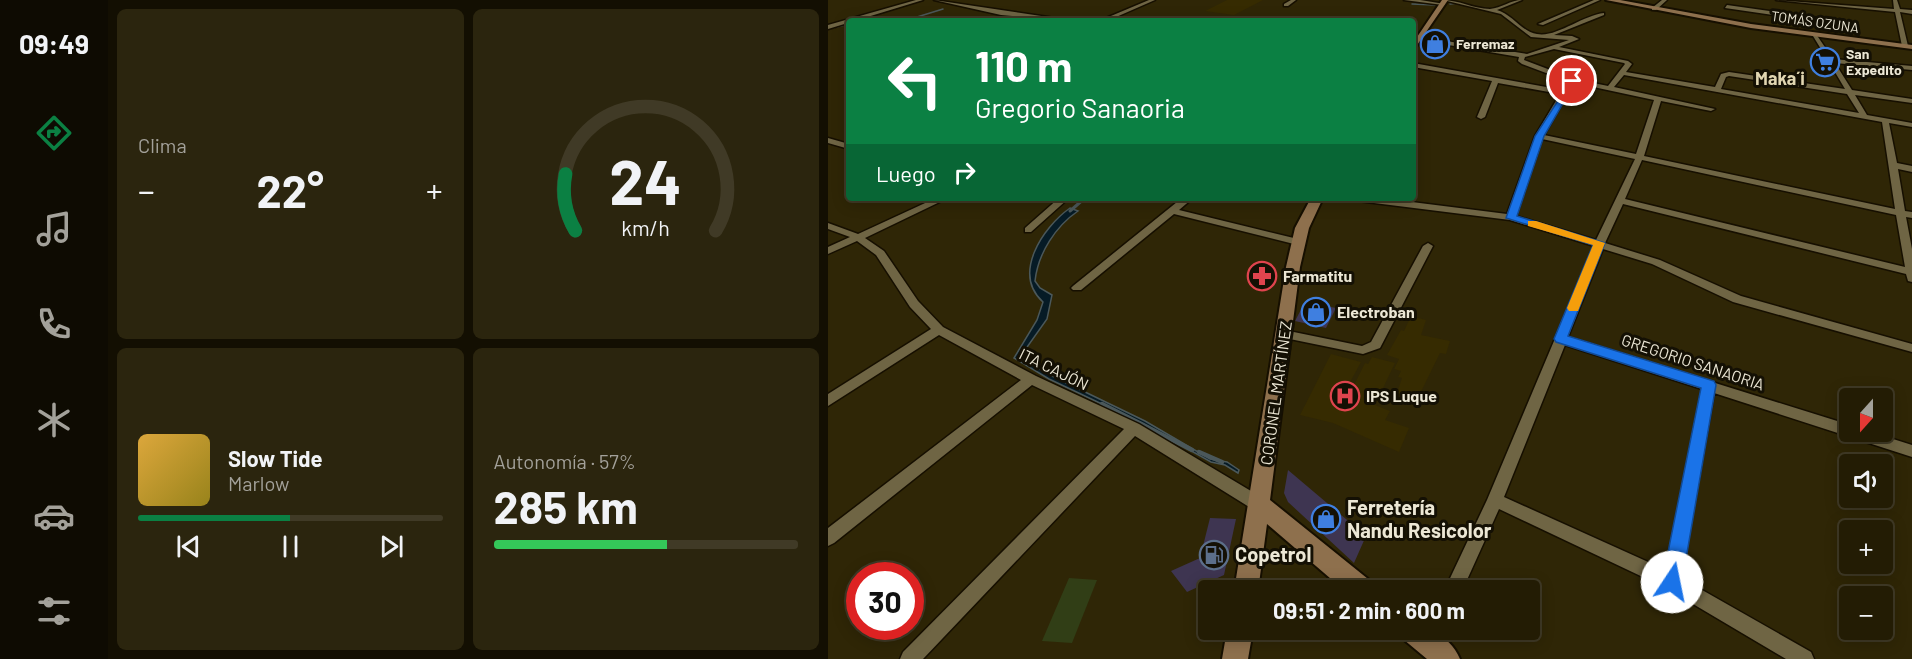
<!DOCTYPE html>
<html lang="es">
<meta charset="utf-8">
<style>
body{margin:0;font-family:Barlow,sans-serif;background:#2b250e;color:#f1f3f6;height:100vh;display:flex;flex-direction:column;font-size:22px;white-space:nowrap}
*{box-sizing:border-box;margin:0}
p{font-size:20px;color:#a3a19a}
.icon{flex:none;width:33px;height:33px;fill:none;stroke:currentColor;stroke-width:2;stroke-linecap:round;stroke-linejoin:round}
.map{position:relative;flex:1;overflow:hidden}
.sheet{display:flex;flex-direction:column;gap:9px;padding:9px;background:#130f02;width:720px}
.sheet>*{flex:none}
.banner{position:absolute;left:18px;top:18px;width:570px;height:183px;border-radius:6px;box-shadow:0 3px 15px #0003,0 0 0 2px #403a26;background:#0b8043;color:#fff;overflow:hidden}
.needle{width:39px;rotate:201deg}
.controls{position:absolute;left:1011px;top:388px;display:grid;gap:12px}
.controls a{display:grid;place-items:center;width:54px;height:54px;border-radius:6px;background:#231c04;box-shadow:0 3px 15px #0003,0 0 0 2px #403a26;font-size:30px}
.speed{position:absolute;left:18px;top:562px;display:flex;gap:12px;font-size:30px;font-weight:700;text-align:center}
.speed>*{display:grid;place-content:center;width:78px;height:78px;border-radius:50%;background:#231c04;box-shadow:0 3px 15px #0003,0 0 0 2px #403a26;line-height:1}
.speed .limit{border:9px solid #d22;background:#fff;color:#111}
.pin{position:absolute;display:grid;place-items:center;width:51px;height:51px;color:#fff;margin:-26px;border:3px solid #fff;border-radius:50%;box-shadow:0 2px 6px #0007}
.me{position:absolute;width:66px;margin:-33px;rotate:11deg;stroke-linejoin:round;filter:drop-shadow(0 0 4px #0008)}
.turn{display:flex;align-items:center;gap:21px;height:126px;padding:0 30px;font-size:27px}
.turn .icon{width:78px;height:78px;stroke-width:2.5}
.turn b{display:block;font-size:42px;line-height:51px}
.then{display:flex;align-items:center;height:57px;padding:0 30px;background:#0003;gap:12px;font-size:22px}
.big{font-size:45px;font-weight:700;line-height:1.1}
.sheet .widget{flex:1;display:flex;flex-direction:column;justify-content:center;gap:9px;min-width:0;padding:0 21px;border-radius:9px;background:#2b250e}
.sheet .dial{align-items:center;gap:0}
.dial svg{height:156px;overflow:visible;fill:none;stroke:#403a26;stroke-width:7;stroke-linecap:round;text-anchor:middle}
.dial text{fill:#f1f3f6;stroke:none}
.song{display:flex;align-items:center;gap:18px}
.cover{width:72px;height:72px;border-radius:9px;background:linear-gradient(135deg,hsl(40 70% 55%),hsl(50 70% 35%))}
.played{height:6px;border-radius:3px;background:linear-gradient(90deg,#0b8043 50%,#403a26 50%)}
.keys{display:flex;justify-content:space-around;direction:ltr}
.heat{display:flex;justify-content:space-between;align-items:center;font-size:33px;direction:ltr}
.charge{height:9px;border-radius:4px;background:linear-gradient(90deg,#34c759 57%,#403a26 0)}
.sheet .tiles{flex:1;display:grid;gap:9px;grid-template-columns:repeat(2,1fr)}
.trip{position:absolute;left:370px;top:580px;width:342px;height:60px;border-radius:6px;background:#231c04;box-shadow:0 3px 15px #0003,0 0 0 2px #403a26;font-weight:700;line-height:60px;text-align:center}
main{display:flex;flex:1;min-height:0}
.tabs{display:flex;flex-direction:column;width:108px;justify-content:space-around;align-items:center;background:#0e0b02;color:#a3a19a}
.tabs .icon{width:42px;height:42px}
.tabs .current{color:#0b8043}
.tabs b{font-size:27px;color:#f1f3f6}
.map>svg:first-child{display:block}
.built{fill:#362b01}
.green{fill:#313e16}
.water{fill:#061b26;stroke:#4b585a;stroke-width:1.5}
.lines{fill:none;stroke-linecap:round;stroke-linejoin:round}
.stream-far2{stroke:#4b585a;stroke-width:1.5}
.stream-far1{stroke:#4b585a;stroke-width:3}
.stream{stroke:#4b585a;stroke-width:4.5}
.building{fill:#3e3551}
.street-casing{stroke:#160f00;stroke-width:3}
.secondary-casing{stroke:#160f00;stroke-width:4}
.street{fill:#6f6544;fill-rule:evenodd}
.secondary{fill:#8e704d;fill-rule:evenodd}
.route{fill:#1a73e8;stroke:#114b97;stroke-width:1.5}
.slow{fill:#f59e0b}
.labels{text-anchor:middle;stroke-width:6;stroke-linejoin:round;paint-order:stroke}
.far-street-label{font-size:14px;fill:#ece7d5;stroke:#141004}
.far-poi-label{font-size:14px;font-weight:bold;fill:#ece7d5;stroke:#141004;text-anchor:start}
.poi-label{font-size:16px;font-weight:bold;fill:#ece7d5;stroke:#141004;text-anchor:start}
.street-label{font-size:16px;fill:#ece7d5;stroke:#141004}
.far-district-label{font-size:18px;font-weight:bold;fill:#e1d6b2;stroke:#141004}
.near-poi-label{font-size:20px;font-weight:bold;fill:#ece7d5;stroke:#141004;text-anchor:start}
</style>
<main>
<nav class="tabs">
<b>09:49</b>
<svg class="icon current" aria-label="directions" viewBox="0 0 24 24"><path d="M12 3l9 9-9 9-9-9zM9 14v-3h6M13 9l2 2-2 2"/></svg>
<svg class="icon" aria-label="music" viewBox="0 0 24 24"><path d="M9 18V5l10-2v13"/><circle cx="6" cy="18" r="3"/><circle cx="16" cy="16" r="3"/></svg>
<svg class="icon" aria-label="phone" viewBox="0 0 24 24"><path d="M5 4h4l2 5-3 2q2 4 5 5l2-3 5 2v4C11 20 4 13 5 4z"/></svg>
<svg class="icon" aria-label="climate" viewBox="0 0 24 24"><path d="M12 3v18M4 7l16 10M4 17L20 7"/></svg>
<svg class="icon" aria-label="car" viewBox="0 0 24 24"><path d="M5 17H2v-5l4-1 3-4h7l3 4 3 1v5h-3M9 17h6M6 11h13"/><circle cx="7" cy="17" r="2"/><circle cx="17" cy="17" r="2"/></svg>
<svg class="icon" aria-label="filters" viewBox="0 0 24 24"><path d="M4 7h16M4 17h16"/><circle cx="9" cy="7" r="2"/><circle cx="15" cy="17" r="2"/></svg>
</nav>
<section class="sheet">
<div class="tiles">
<div class="widget"><p>Clima</p>
<div class="heat"><a>−</a><b class="big">22°</b><a>+</a></div>
</div>
<div class="widget dial"><svg viewBox="0 0 100 80">
<path d="M14 69A42 42 0 1 1 86 69"/>
<path d="M14 69A42 42 0 0 1 9 40" stroke="#0b8043"/>
<text x="50" y="56" font-size="32" font-weight="700">24</text>
<text x="50" y="72" font-size="11">km/h</text>
</svg></div>
<div class="widget">
<div class="song"><i class="cover"></i><div><b>Slow Tide</b><p>Marlow</p></div></div>
<div class="played"></div>
<div class="keys"><svg class="icon" aria-label="previous" viewBox="0 0 24 24"><path d="M18 5L8 12l10 7zM5 5v14"/></svg><svg class="icon" aria-label="pause" viewBox="0 0 24 24"><path d="M8 5v14M16 5v14"/></svg><svg class="icon" aria-label="next" viewBox="0 0 24 24"><path d="M6 5l10 7-10 7zM19 5v14"/></svg></div>
</div>
<div class="widget"><p>Autonomía · 57%</p><b class="big">285 km</b><div class="charge"></div></div>
</div>
</section>
<div class="map">
<svg width="1084" height="659" viewBox="0 0 1084 659">
<rect width="100%" height="100%" fill="#2f2606"/>
<!-- built -->
<path class="built" d="M399,0H435L406,15L377,11Z
M583,316L598,320L593,335L622,341L618,354L612,353L588,402L569,393L574,378L570,377L573,371L566,369L571,359L559,355L573,330L576,331Z
M503,354L533,362L520,386L525,387L537,363L540,364L544,357L567,363L547,405L562,411L557,420L581,428L571,452L505,423L472,415Z"/>
<!-- green -->
<path class="green" d="M241,578L269,580L244,643L214,641Z"/>
<!-- water -->
<path class="water" d="M242,208L250,211C228,226 210,253 207,281L212,288L224,295L219,319L192,357L224,376L317,421L382,459L399,462L411,470L410,473L397,465L383,462L314,423L221,379L186,358L209,320L215,302C184,274 214,228 242,208Z"/>
<g class="lines">
<!-- stream-far2 -->
<path class="stream-far2" d="M584,4L607,5
M622,4L630,3
M76,21L115,9
M0,29L21,24"/>
<!-- stream-far1 -->
<path class="stream-far1" d="M242,211L257,198"/>
<!-- stream -->
<path class="stream" d="M274,404L364,450
M371,452L394,462"/>
</g>
<!-- building -->
<path class="building" d="M477,302L508,308L498,328L467,321Z
M460,470L538,536L526,563L460,502L456,493Z
M382,518L408,519L396,575L359,592L343,571L372,558Z"/>
<g class="lines">
<!-- street casing -->
<g class="street-casing">
<path id="street" d="M88,0H95L0,29V25Z
M106,0L247,21L173,15Z
M321,0H327L279,21H271Z
M463,0H468L460,6H456V4Z
M576,0H592L617,4L615,5Z
M615,0C631,0 646,9 662,9C673,8 683,0 694,0L669,10C684,14 694,32 709,34C728,38 755,15 776,13V15L726,35L744,36L751,39L731,47L800,61L804,64L798,72L887,87L893,74L901,72L1017,89L1001,62L997,60L999,59L985,36L988,34L1005,59L1084,66V70L1007,63L1024,90L1084,99V103L1027,95L1039,115L1084,123V127L1061,123L1069,163L1084,166V172L1070,169L1077,211L1084,212V218L1078,217L1084,249V282L1080,281L1078,274L795,204L777,243L832,260L913,296L1084,344V352L905,302L824,264L775,249L740,337L1022,425V432H1043L1084,445V457L886,393L853,578L983,652L986,659H958L838,588L671,509L634,591H616L659,500L766,246L682,220L530,201L525,198H552L679,214L707,136L732,94L670,83L657,117L653,119L649,117L664,81L585,67V63L735,90L738,86H742L740,93L716,135L808,154L826,100L742,82L694,64L690,61L691,57L591,40L593,37L699,54L741,40L703,37L673,14ZM726,49L796,63L797,64L780,86L746,79L696,60L697,57ZM796,75L1054,122L1067,209L816,156L833,101L883,111L887,109L786,87ZM901,76L1019,94L1031,113L893,89L898,77ZM714,139L807,159L768,240L688,216ZM814,160L1068,215L1077,267L797,199ZM737,345L874,389L838,570L676,497Z
M766,0H772L715,25L710,24Z
M834,0H839L828,10H824V8Z
M948,0L1066,9L1065,0H1069L1072,9L1084,10V14L1072,12L1080,46L1077,48L1074,46L1067,12Z
M899,5L1013,21L1016,23L1013,25L897,8Z
M0,138L21,144V149L0,143Z
M108,198H120L37,238L56,251L90,301L115,327L208,376L311,424L438,500L440,505L438,510L432,512L426,510L307,436L95,659H72L75,652L296,429L204,385L6,543L0,546V528L193,380L111,335L0,406V394L103,329L82,307L48,255L29,241L0,254V247L22,237L0,229V223L30,234Z
M231,198H241L203,232H197V228Z
M354,198H365L351,210L474,240L475,242L470,245L346,214L253,290H245L243,288L245,286Z
M600,243L605,246L552,348L535,354L452,337L450,334L456,330L534,346L543,342L595,246Z"/>
</g>
<!-- secondary casing -->
<g class="secondary-casing">
<path id="secondary" d="M614,0H620L585,51V43Z
M778,0H792L923,24L1084,45V49L923,28Z
M483,198H495L481,228L472,267L442,500L545,583L548,591H517L439,524L430,591H406L458,267L467,228Z
M399,630H425L420,659H394Z
M571,630C598,630 620,631 632,659H599L575,639Z"/>
</g>
<!-- street -->
<use href="#street" class="street"/>
<!-- secondary -->
<use href="#secondary" class="secondary"/>
</g>
<!-- route -->
<path class="route" d="M744,79L748,81L716,136L689,216L777,243L740,336L886,381L888,385L854,582L851,589L844,592L837,589L834,582L873,388L728,342L726,339L765,245L678,218L707,136Z"/>
<!-- slow -->
<path class="slow" d="M700,221H708L777,243L750,311H741L739,308L765,245L700,226Z"/>
<!-- icons -->
<defs>
<g id="shop-ring" transform="scale(1.5)"><circle r="9.5" fill="#141004" stroke="#3f7fe0" stroke-width="1.5"/><path d="M-5-2.5h2.3a2.7 3.5 0 0 1 5.4 0H5L5.5 6h-11ZM-1.5-2.5h3a1.5 2.3 0 0 0-3 0Z" fill="#3f7fe0"/></g>
<g id="supermarket-ring" transform="scale(1.5)"><circle r="9.5" fill="#141004" stroke="#3f7fe0" stroke-width="1.5"/><path d="M-6-5.5h2.5l.6 2H6L4.5 2H-2.5L-4.4-4H-6ZM-1.5 3.2a1.3 1.3 0 1 0 .1 0ZM3 3.2a1.3 1.3 0 1 0 .1 0Z" fill="#3f7fe0"/></g>
<g id="pharmacy-ring" transform="scale(1.5)"><circle r="9.5" fill="#141004" stroke="#e0444e" stroke-width="1.5"/><path d="M-2-6h4v4h4v4h-4v4h-4v-4h-4v-4h4Z" fill="#e0444e"/></g>
<g id="hospital-ring" transform="scale(1.5)"><circle r="9.5" fill="#141004" stroke="#e0444e" stroke-width="1.5"/><path d="M-5-5h3v3.5h4V-5h3V5h-3V1.5h-4V5h-3Z" fill="#e0444e"/></g>
<g id="fuel-ring" transform="scale(1.5)"><circle r="9.5" fill="#141004" stroke="#5c6f8a" stroke-width="1.5"/><path d="M-5.5-6h7V0h2V4h1.3V-2.5L3-4.5l.8-.8L6-3V5H2.5V1h-1V6h-7ZM-4.2-4.7v3.2H.2V-4.7Z" fill="#5c6f8a"/></g>
</defs>
<g fill-rule="evenodd">
<use href="#shop-ring" x="607" y="44"/>
<use href="#supermarket-ring" x="997" y="62"/>
<use href="#pharmacy-ring" x="434" y="276"/>
<use href="#shop-ring" x="488" y="312"/>
<use href="#hospital-ring" x="517" y="396"/>
<use href="#shop-ring" x="498" y="519"/>
<use href="#fuel-ring" x="386" y="555"/>
</g>
<g class="labels">
<!-- far-street labels -->
<g class="far-street-label">
<text transform="translate(987 22) rotate(8)" y="5">TOMÁS OZUNA</text>
</g>
<!-- far-poi labels -->
<g class="far-poi-label">
<text x="628" y="49">Ferremaz</text>
<text x="1018" y="59">San<tspan x="1018" dy="16">Expedito</tspan></text>
</g>
<!-- poi labels -->
<g class="poi-label">
<text x="455" y="282">Farmatitu</text>
<text x="509" y="318">Electroban</text>
<text x="538" y="402">IPS Luque</text>
</g>
<!-- street labels -->
<g class="street-label">
<text transform="translate(865 362) rotate(18)" y="6">GREGORIO SANAORIA</text>
<text transform="translate(226 369) rotate(26)" y="6">ITA CAJÓN</text>
<text transform="translate(448 393) rotate(-82)" y="6">CORONEL MARTÍNEZ</text>
</g>
<!-- far-district labels -->
<g class="far-district-label">
<text x="952" y="85">Maka´i</text>
</g>
<!-- near-poi labels -->
<g class="near-poi-label">
<text x="519" y="515">Ferretería<tspan x="519" dy="23">Nandu Resicolor</tspan></text>
<text x="407" y="562">Copetrol</text>
</g>
</g>
</svg>
<div class="controls">
<a><svg class="needle" viewBox="-14 -14 28 28"><path d="M0-13l5 13h-10z" fill="#e53935"/><path d="M0 13l5-13h-10z" fill="#a3a19a"/></svg></a>
<a><svg class="icon" aria-label="sound" viewBox="0 0 24 24"><path d="M4 9h4l5-4v14l-5-4H4zM17 9q2 3 0 6"/></svg></a>
<a>+</a>
<a>−</a>
</div>
<div class="speed"><div class="limit">30</div></div>
<div class="pin" style="left:744px;top:81px;background:#d93025"><svg class="icon" aria-label="arrive" viewBox="0 0 24 24"><path d="M6 21V4h12l-3 4 3 4H6"/></svg></div>
<svg class="me" style="left:844px;top:582px" viewBox="-20 -20 40 40"><circle r="19" fill="#fff"/><path d="M0-13L10 11 0 6-10 11z" fill="#1a73e8"/></svg>
<div class="trip">09:51 · 2 min · 600 m</div>
<div class="banner">
<div class="turn"><svg class="icon" aria-label="left" viewBox="0 0 24 24"><path d="M17 20v-9H6M10 6l-5 5 5 5"/></svg><div><b>110 m</b>Gregorio Sanaoria</div></div>
<div class="then">Luego<svg class="icon" aria-label="right" viewBox="0 0 24 24"><path d="M7 20v-9h11M14 6l5 5-5 5"/></svg></div>
</div>
</div>
</main>
